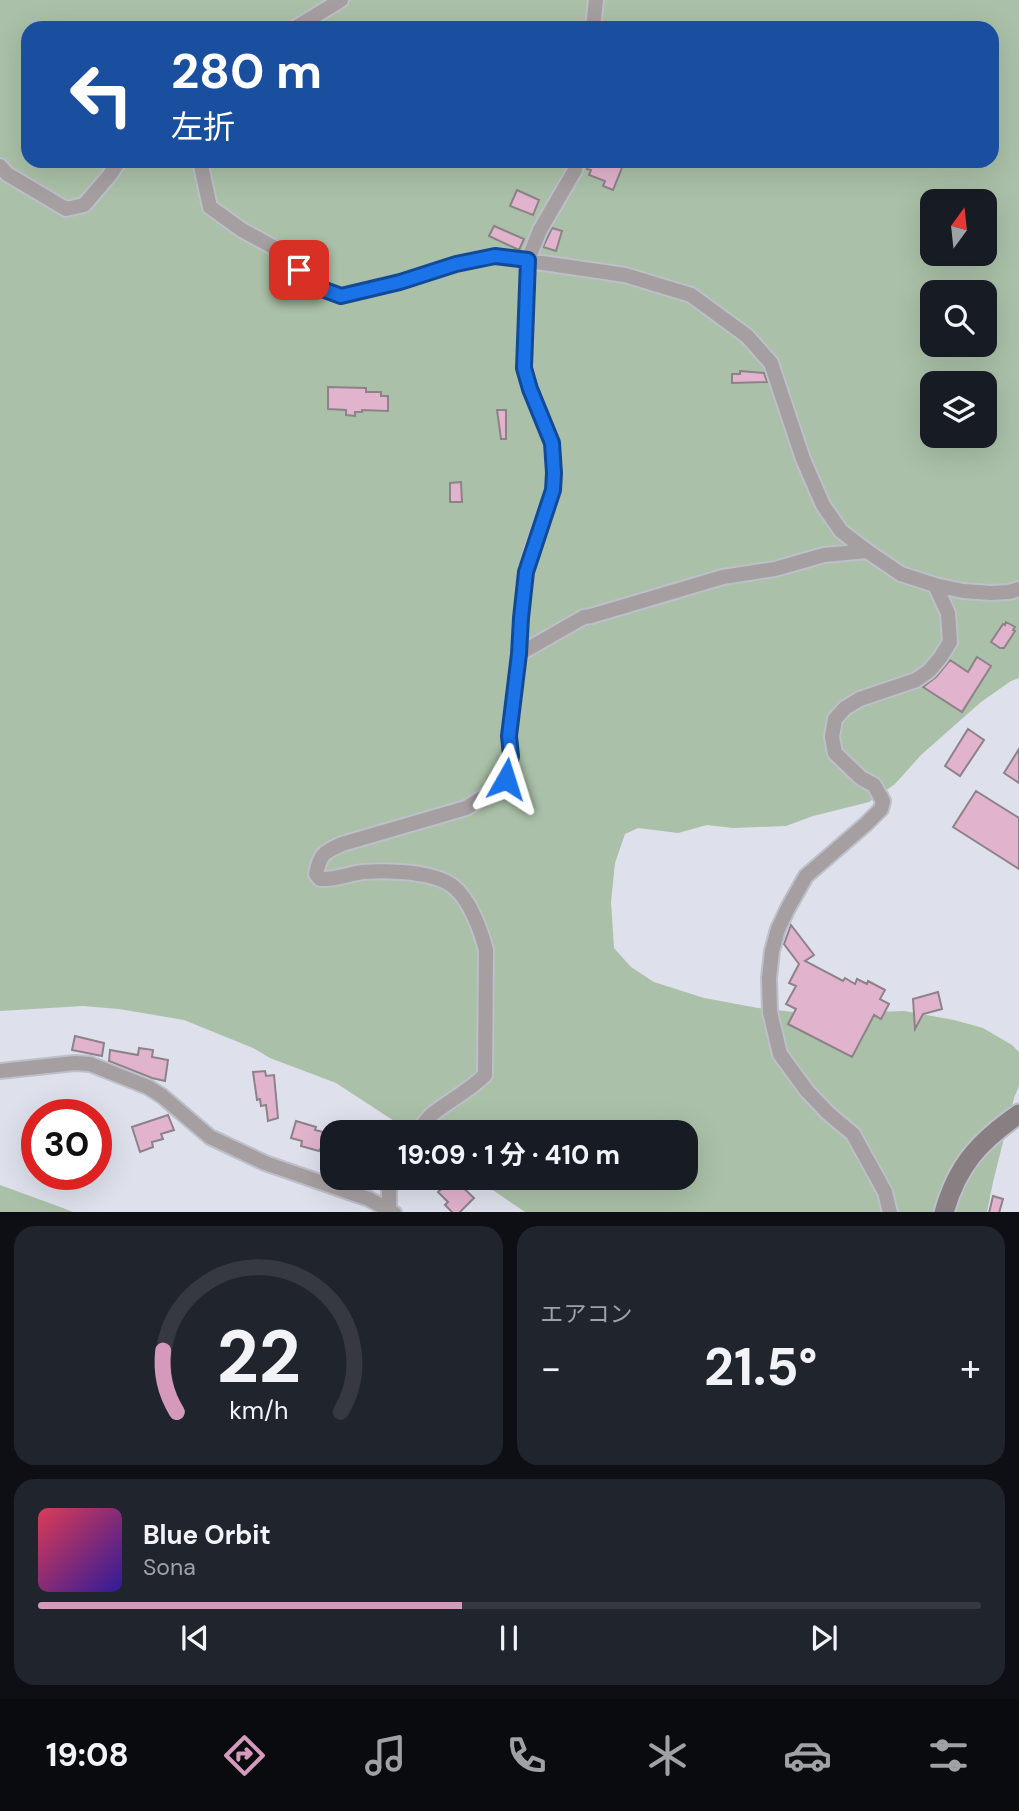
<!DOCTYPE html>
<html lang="ja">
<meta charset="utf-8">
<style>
body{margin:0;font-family:"DM Sans","Noto Sans JP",sans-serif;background:#20242c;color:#f1f3f6;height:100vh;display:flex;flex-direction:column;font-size:26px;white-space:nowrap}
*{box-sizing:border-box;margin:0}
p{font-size:23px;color:#9ea1a6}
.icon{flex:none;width:38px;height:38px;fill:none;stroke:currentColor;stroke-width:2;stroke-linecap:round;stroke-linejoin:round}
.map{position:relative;height:1212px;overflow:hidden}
.side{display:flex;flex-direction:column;gap:14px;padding:14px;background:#0d0f14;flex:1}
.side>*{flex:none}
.top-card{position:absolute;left:21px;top:21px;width:978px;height:147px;border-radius:21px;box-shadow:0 7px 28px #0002;background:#1a4fa0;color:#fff;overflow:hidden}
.needle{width:46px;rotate:15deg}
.buttons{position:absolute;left:920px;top:189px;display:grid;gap:14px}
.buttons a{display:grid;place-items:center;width:77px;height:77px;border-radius:14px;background:#171b24;box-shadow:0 7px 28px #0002;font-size:35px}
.speed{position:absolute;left:21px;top:1099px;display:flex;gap:14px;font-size:35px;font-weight:700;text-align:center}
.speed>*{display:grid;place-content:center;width:91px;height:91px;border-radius:50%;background:#171b24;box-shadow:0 7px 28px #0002;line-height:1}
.speed .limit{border:10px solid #d22;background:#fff;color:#111}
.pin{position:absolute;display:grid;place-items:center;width:60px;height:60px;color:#fff;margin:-30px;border-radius:14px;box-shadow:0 4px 10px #0006}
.me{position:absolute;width:77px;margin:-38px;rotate:6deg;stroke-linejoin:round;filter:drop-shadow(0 0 5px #0008)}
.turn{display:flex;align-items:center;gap:24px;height:147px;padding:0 35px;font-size:32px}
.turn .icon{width:91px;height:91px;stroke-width:2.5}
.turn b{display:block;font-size:49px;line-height:60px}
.big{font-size:52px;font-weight:700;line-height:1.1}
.side .tile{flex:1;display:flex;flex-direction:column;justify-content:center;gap:10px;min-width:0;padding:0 24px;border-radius:21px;background:#20242c}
.side .dial{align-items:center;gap:0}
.dial svg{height:182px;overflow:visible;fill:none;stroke:#363941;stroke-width:7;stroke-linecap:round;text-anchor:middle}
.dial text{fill:#f1f3f6;stroke:none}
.song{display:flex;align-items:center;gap:21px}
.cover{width:84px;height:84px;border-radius:10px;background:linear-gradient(135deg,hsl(350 70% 55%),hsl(250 70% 35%))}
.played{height:7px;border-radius:4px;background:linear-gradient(90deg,#d499bb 45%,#363941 45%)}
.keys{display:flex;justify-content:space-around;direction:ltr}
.heat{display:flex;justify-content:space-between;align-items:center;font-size:38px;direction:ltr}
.side .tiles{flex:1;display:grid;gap:14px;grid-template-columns:1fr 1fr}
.tile:last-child{grid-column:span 2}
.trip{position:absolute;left:320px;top:1120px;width:378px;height:70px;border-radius:21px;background:#171b24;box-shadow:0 7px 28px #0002;font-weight:700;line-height:70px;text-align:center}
.dock{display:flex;height:112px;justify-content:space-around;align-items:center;background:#090b0e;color:#9ea1a6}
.dock .icon{width:49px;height:49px}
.dock .active{color:#d499bb}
.dock b{font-size:32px;color:#f1f3f6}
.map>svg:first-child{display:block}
.green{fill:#aac0a8;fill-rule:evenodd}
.building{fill:#e2b3cd;stroke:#8d8288;stroke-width:2}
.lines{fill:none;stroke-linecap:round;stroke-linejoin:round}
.street-casing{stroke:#bdbfc9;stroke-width:18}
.secondary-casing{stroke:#bdbfc9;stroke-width:23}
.street{stroke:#a59fa1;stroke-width:14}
.secondary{stroke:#877f81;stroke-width:19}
.route-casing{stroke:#114b97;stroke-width:18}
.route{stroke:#1a73e8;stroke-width:12}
</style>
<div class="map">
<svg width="1019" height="1213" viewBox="0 0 1019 1213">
<rect width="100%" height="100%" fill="#dee1ec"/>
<!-- green -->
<path class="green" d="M0,0H1019V678L1011,681L981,702L921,755L895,784L869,802L813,816L786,826L733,828L707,825L678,833L638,828L625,834L615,863L611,902L614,948L631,967L654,982L704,998L758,1008L811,1014L904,1011L954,1020L983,1028L1012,1045L1019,1052V1086L1014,1098L993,1182L987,1212H525L475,1178H686V1132H411L336,1083L270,1058L253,1048L184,1020L119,1009L83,1006L0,1011ZM28,28H992V161H28ZM933,201H985V254H933ZM933,292H985V345H933ZM933,383H985V436H933Z
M0,1185L63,1208L73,1212H0Z"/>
<!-- building -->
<path class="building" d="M590,161H612L623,165L613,190L603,186L605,181L589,175L591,170L587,169Z
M517,190L539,200L533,215L510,206Z
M494,226L524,239L519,250L489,236Z
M552,228L562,231L556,251L543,247Z
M740,371L764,373L767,382L732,383V374H740Z
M328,387L366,388V392H381V396H388V411L362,410V412H355V416L346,415V410L328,409Z
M497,410H506V439H501Z
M461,482L462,502H450V483Z
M1006,622L1015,627L1013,630L1015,631L1004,648H1000L991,642L1003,624L1005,625Z
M977,657L991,666L962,712L923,687L936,677L950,660L968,672Z
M968,729L984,740L960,776L945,766Z
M1019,749V783L1004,773Z
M976,791L1019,818V869L953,827Z
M791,925L814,955L805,961L843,981L845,978L855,984L857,979L867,984L868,981L885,990L880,999L889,1004L881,1019L874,1015L852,1057L788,1024L796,1009L786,1004L796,986L789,983L799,964L784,944Z
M938,992L942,1009L923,1014L915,1029L913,999Z
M75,1036L104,1043L102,1056L72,1050Z
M139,1048L153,1050L152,1057L168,1060L165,1081L152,1078L109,1061L110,1050L138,1055Z
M265,1071L266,1076L274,1075L278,1118L268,1121L266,1105L261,1106L260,1099L257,1100L253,1072Z
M168,1115L174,1130L161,1134L163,1139L152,1142L153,1147L140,1152L132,1127Z
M296,1121L316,1127L315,1130L332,1134L331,1148L322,1146L319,1151L301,1146L302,1141L291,1138Z
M453,1178L474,1198L459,1213H453L445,1205L448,1202L438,1192Z
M993,1196L1003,1199L999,1213H989Z"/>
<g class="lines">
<!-- street casing -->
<g class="street-casing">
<path id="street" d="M295,28L341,0
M593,28L596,0
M200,161L210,207L242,230L284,253L315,286L341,296L400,282L456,264L495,256L625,275L691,295L747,336L771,363L803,459L823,505L841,531L867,551L901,574L935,585L963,591L991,593L1009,592L1019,589
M0,166L7,174L66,209L84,205L109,176L119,161
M519,654L584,617L591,616L723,577L775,569L824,555L867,551
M0,1071L75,1063L90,1064L105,1070L148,1087L162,1096L210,1137L265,1163L369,1199L394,1213
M416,1132C424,1126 427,1117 435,1112C452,1099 470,1090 485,1075L486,950C481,931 470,900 454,887C434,871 388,870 363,872C348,874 335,880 320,879L316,874C320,854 324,852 342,844L466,808L495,790L506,779L511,756L509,736L519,654L521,618L526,572L532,550L553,490L554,473L552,443L530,389L525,368L528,260L540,230L575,170L576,161
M389,1209V1178
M890,1213L885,1192L853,1134L828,1113L807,1091L780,1054L770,1012L769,978L772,951L778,929L788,908L806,876L866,824L881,809L883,801L874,785L861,778L835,753L832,737L835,719L845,708L860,699L916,680L929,671L940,658L950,642L948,613L935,585"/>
</g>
<!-- secondary casing -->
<g class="secondary-casing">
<path id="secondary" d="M944,1213C957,1165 980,1141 1019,1114"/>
</g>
<!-- street -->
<use href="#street" class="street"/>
<!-- secondary -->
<use href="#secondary" class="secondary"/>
</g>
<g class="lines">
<!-- route casing -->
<g class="route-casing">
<path id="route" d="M299,270L314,286L341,296L400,282L456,264L495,256L528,260L524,368L530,389L552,443L554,473L553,490L526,572L521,618L519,654L509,736L511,756L506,779"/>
</g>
<!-- route -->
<use href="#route" class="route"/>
</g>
</svg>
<div class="buttons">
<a><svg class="needle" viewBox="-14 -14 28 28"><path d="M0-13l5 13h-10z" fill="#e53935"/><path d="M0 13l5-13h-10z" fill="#9ea1a6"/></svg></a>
<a><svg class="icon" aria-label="search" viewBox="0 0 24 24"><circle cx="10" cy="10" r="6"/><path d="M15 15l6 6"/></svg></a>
<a><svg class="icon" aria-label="layers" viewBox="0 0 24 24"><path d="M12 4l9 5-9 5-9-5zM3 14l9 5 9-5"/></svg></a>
</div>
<div class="speed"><div class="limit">30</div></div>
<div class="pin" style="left:299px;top:270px;background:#d93025"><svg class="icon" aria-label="arrive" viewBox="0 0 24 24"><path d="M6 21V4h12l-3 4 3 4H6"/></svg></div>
<svg class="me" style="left:506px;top:779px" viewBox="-20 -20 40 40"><path d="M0-17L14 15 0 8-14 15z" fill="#1a73e8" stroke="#fff" stroke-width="4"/></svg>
<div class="trip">19:09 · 1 分 · 410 m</div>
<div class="top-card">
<div class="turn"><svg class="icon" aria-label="left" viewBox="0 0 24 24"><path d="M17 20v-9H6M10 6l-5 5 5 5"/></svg><div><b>280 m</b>左折</div></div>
</div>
</div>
<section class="side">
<div class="tiles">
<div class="tile dial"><svg viewBox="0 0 100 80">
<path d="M14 69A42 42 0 1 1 86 69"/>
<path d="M14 69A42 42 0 0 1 8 42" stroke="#d499bb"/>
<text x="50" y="56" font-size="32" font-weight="700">22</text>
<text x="50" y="72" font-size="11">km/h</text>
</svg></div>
<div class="tile"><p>エアコン</p>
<div class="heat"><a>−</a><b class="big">21.5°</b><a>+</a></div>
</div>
<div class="tile">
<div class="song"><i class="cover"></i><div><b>Blue Orbit</b><p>Sona</p></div></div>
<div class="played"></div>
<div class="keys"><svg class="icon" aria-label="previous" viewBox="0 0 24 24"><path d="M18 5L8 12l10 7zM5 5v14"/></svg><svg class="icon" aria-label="pause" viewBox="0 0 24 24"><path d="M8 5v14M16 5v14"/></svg><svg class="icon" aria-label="next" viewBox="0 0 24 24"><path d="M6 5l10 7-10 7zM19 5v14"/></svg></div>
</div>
</div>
</section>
<nav class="dock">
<b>19:08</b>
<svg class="icon active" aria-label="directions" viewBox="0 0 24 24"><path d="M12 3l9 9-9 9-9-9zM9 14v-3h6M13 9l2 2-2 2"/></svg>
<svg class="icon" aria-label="music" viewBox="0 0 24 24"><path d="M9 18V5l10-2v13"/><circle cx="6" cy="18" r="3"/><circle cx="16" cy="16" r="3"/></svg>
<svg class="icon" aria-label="phone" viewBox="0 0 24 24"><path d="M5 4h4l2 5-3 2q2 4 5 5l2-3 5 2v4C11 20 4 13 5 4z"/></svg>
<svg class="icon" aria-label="climate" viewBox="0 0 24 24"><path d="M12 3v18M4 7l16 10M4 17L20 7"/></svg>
<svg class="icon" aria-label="car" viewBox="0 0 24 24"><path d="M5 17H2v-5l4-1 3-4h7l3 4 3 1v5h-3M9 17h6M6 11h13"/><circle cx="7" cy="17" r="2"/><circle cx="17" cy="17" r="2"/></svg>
<svg class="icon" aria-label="filters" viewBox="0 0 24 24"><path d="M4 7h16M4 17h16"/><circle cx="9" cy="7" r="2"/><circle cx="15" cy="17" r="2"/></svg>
</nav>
